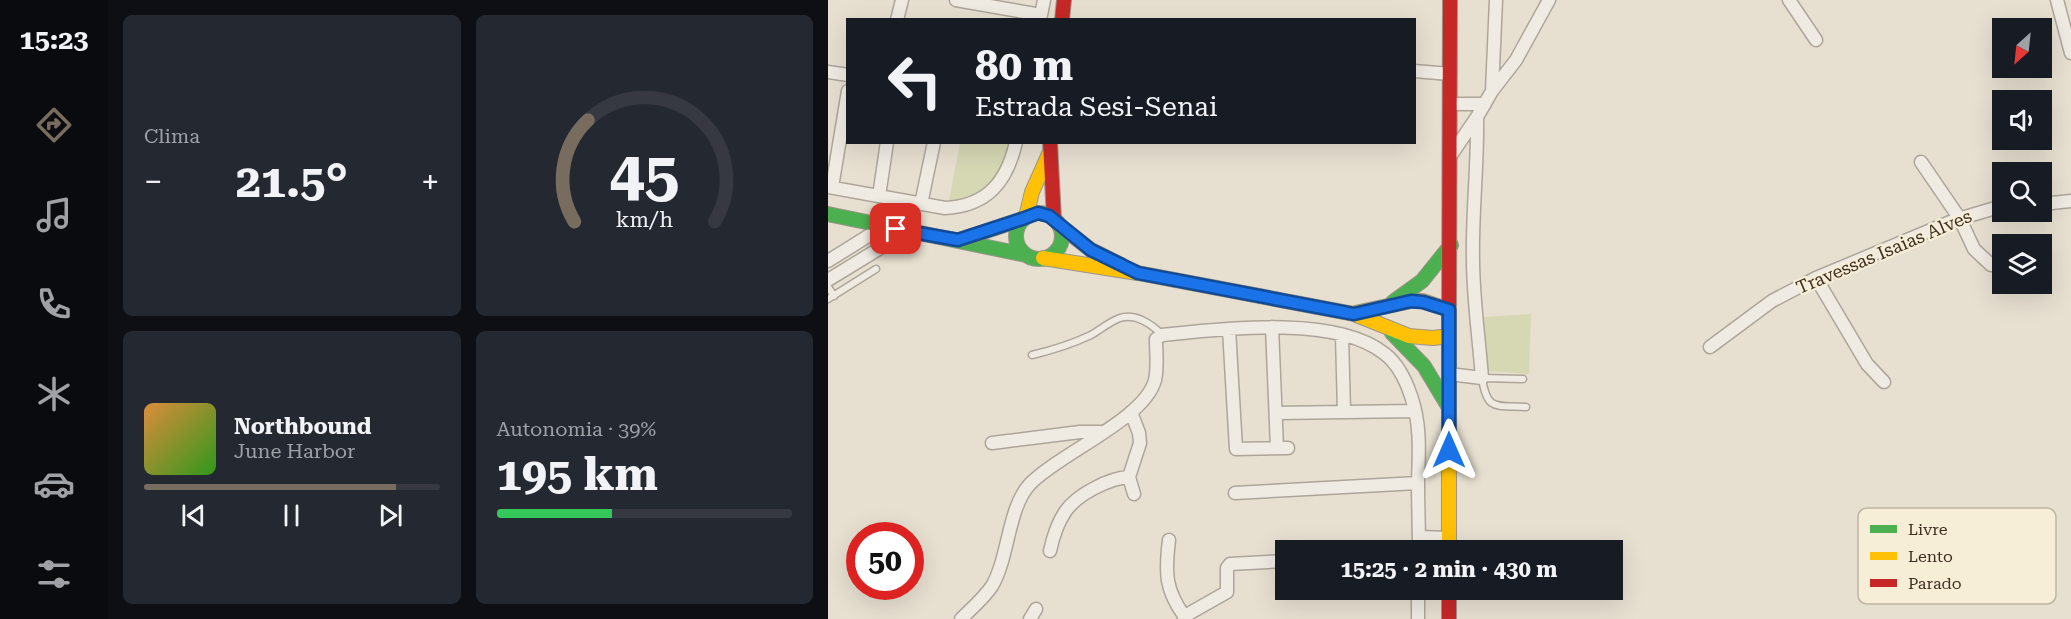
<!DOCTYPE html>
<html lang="pt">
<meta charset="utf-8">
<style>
body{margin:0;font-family:"Roboto Serif",serif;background:#242831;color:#f1f3f6;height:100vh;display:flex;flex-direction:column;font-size:22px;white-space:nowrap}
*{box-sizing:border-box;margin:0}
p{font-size:20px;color:#9ea1a6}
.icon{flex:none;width:33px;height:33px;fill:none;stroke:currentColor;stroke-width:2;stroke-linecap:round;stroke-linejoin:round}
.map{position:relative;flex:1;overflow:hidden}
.details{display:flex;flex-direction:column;gap:15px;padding:15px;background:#0d0f14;width:720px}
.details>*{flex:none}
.hud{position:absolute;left:18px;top:18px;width:570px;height:126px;border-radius:0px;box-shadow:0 6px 24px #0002;background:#171b24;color:#f1f3f6;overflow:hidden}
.needle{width:39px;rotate:207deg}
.fabs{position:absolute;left:1164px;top:18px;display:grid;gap:12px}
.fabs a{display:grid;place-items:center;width:60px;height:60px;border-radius:0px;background:#171b24;box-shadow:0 6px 24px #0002;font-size:30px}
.speed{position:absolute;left:18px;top:522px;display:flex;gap:12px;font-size:30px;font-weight:700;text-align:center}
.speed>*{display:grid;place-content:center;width:78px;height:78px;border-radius:50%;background:#171b24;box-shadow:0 6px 24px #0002;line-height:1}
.speed .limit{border:9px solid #d22;background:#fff;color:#111}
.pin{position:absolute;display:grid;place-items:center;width:51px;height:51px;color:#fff;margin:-26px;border-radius:12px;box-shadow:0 3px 9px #0006}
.me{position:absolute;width:66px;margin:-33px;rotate:0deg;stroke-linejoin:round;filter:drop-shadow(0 0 4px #0008)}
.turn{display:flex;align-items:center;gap:21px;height:126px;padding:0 30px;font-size:27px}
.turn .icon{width:78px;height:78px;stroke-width:2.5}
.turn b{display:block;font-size:42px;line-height:51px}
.big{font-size:45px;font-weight:700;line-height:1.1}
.details .tile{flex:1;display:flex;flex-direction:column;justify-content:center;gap:9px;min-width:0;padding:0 21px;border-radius:9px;background:#242831}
.details .dial{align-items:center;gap:0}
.dial svg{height:156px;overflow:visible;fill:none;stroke:#363941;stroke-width:7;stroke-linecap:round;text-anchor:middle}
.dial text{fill:#f1f3f6;stroke:none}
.song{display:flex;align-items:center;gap:18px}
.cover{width:72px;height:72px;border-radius:9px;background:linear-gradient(135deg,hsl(30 70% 55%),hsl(110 70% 35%))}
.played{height:6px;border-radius:3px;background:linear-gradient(90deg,#786c5e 85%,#363941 85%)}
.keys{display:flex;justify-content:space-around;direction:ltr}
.heat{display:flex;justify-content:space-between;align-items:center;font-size:33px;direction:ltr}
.charge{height:9px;border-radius:4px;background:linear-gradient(90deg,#34c759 39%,#363941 0)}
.details .tiles{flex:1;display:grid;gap:15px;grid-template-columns:repeat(2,1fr)}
.trip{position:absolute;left:447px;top:540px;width:348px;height:60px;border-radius:0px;background:#171b24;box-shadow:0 6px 24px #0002;font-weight:700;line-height:60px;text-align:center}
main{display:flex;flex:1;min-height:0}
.tab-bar{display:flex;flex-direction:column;width:108px;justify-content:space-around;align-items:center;background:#090b0e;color:#9ea1a6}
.tab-bar .icon{width:42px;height:42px}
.tab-bar .selected{color:#786c5e}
.tab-bar b{font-size:27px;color:#f1f3f6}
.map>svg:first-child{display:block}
.green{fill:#d6d7b3}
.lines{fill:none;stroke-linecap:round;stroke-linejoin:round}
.lane-casing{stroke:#ada599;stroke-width:9}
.street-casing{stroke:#ada599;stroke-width:15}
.fast-casing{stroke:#9c958a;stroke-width:16}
.slow-casing{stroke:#9c958a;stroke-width:16}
.jam-casing{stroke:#9c958a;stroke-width:16}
.lane{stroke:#efebe3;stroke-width:6}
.street{stroke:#efebe3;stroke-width:12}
.fast{stroke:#4caf50;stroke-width:14}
.slow{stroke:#ffc107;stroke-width:14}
.jam{stroke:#c62828;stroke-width:14}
.route-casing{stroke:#114b97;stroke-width:15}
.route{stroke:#1a73e8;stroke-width:10}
.labels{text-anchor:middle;stroke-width:4.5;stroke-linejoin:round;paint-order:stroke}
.street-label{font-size:18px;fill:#3d2e20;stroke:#f7eed8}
.key{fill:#f7eed8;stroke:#bfb4a1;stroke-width:1.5}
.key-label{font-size:16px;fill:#3d2e20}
</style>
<main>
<nav class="tab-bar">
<b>15:23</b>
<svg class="icon selected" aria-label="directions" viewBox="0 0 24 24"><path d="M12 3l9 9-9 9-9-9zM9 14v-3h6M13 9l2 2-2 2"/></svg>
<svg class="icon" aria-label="music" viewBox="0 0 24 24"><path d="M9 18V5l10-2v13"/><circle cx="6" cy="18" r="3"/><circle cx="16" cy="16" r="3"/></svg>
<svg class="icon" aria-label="phone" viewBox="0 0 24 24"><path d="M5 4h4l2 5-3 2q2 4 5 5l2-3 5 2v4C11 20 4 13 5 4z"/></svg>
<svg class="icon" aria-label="climate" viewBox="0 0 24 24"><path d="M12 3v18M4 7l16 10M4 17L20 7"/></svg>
<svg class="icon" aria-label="car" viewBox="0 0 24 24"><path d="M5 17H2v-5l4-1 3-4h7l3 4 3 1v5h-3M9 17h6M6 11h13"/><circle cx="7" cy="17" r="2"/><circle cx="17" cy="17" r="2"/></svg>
<svg class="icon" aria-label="filters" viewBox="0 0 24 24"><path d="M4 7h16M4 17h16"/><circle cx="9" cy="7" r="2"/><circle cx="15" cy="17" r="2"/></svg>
</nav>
<section class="details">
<div class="tiles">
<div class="tile"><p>Clima</p>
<div class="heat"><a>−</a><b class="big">21.5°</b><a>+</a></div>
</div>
<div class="tile dial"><svg viewBox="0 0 100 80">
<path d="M14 69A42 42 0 1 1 86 69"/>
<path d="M14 69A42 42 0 0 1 21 17" stroke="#786c5e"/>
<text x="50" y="56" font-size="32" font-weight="700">45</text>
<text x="50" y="72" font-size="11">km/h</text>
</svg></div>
<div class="tile">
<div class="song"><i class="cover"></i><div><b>Northbound</b><p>June Harbor</p></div></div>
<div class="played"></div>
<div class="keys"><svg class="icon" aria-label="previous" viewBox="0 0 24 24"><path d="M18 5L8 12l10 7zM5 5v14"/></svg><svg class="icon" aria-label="pause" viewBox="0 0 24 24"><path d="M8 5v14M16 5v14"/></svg><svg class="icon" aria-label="next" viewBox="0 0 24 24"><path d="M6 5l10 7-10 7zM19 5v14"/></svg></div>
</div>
<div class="tile"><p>Autonomia · 39%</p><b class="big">195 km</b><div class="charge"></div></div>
</div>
</section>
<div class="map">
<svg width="1243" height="619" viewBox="0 0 1243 619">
<rect width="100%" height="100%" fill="#e7e0d1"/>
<!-- green -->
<path class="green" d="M132,143H187L169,181L144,198L121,200Z
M703,314L701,374L657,371L656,317Z"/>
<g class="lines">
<!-- lane casing -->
<g class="lane-casing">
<path id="lane" d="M0,287L6,296
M0,299L48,269
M204,355C225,350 244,344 263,335C272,330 281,322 292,318C307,313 324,324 334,335
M695,379L654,378C659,412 668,405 698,407"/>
</g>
<!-- street casing -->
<g class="street-casing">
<path id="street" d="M128,0L213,15
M961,0L988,40
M1229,0L1243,53
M69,20L74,0
M212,20L216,0
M586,71L622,74
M0,72L20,75
M664,91L668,0
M623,104H657
M623,155L649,117L664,91L688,60L721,0
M1093,162L1132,219L1146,249L1163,265
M0,187L117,208C159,206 179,182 188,142
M4,187L20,91
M51,196L59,142
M93,204L106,142
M1214,204L1243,201
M0,261L56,226
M988,278L1039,364L1056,382
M0,280L80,231
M444,327L449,448
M401,329L408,449L460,448
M514,335L516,412
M882,347L944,301L988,278L1127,220L1174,206
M621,374L654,378C651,338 645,298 645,259C644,211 650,164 649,117
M303,412L311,433L312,443L301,477L306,494
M448,413L587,411
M164,443L252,432H274
M407,493L590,483
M591,537L621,538
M341,540C337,573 337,590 357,617
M222,551C225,537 229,524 237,512C248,495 281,478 301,477
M133,619C143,609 156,598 164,586C181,557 180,507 202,484C232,453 317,419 327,380C330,368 328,352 328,339L334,335C392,329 509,314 557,354C570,364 578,381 583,396C593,424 591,453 590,482C590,505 591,528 591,550
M202,619L208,609
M356,619L362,613L399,592V568L402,564L458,561
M590,619V590"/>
</g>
<!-- fast casing -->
<g class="fast-casing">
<path id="fast" d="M188 236a23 23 0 1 1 46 0a23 23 0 1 1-46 0Z
M0,214L198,255
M565,302L594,281L623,245
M564,333L596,366L620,406"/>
</g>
<!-- slow casing -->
<g class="slow-casing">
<path id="slow" d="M198,217L204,192L221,154
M231,225L263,250L293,265
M132,240L194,219
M215,258L310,273L526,314L581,336L605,338L621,336
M527,313L583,301H595L621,310
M621,550V319"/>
</g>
<!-- jam casing -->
<g class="jam-casing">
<path id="jam" d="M234,20L236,0
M222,142L226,219
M621,319L622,0
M621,590V619"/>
</g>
<!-- lane -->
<use href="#lane" class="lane"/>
<!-- street -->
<use href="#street" class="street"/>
<!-- fast -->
<use href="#fast" class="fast"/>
<!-- slow -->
<use href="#slow" class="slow"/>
<!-- jam -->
<use href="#jam" class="jam"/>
</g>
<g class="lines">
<!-- route casing -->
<g class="route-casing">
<path id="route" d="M68,229L130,240L194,219L210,213L221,216L263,250L310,273L526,314L583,301L595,302L621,310V450"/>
</g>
<!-- route -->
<use href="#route" class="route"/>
</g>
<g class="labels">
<!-- street labels -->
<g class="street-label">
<text transform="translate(1056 252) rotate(-23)" y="6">Travessas Isaias Alves</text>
</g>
</g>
<!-- legend -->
<rect x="1030" y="508" width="198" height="96" rx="9" class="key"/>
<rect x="1042" y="525" width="27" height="8" fill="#4caf50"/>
<rect x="1042" y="552" width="27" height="8" fill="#ffc107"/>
<rect x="1042" y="579" width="27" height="8" fill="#c62828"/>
<g class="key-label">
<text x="1080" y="535">Livre</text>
<text x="1080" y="562">Lento</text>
<text x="1080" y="589">Parado</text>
</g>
</svg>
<div class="fabs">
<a><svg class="needle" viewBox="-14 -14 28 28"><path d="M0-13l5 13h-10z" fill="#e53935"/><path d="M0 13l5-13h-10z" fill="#9ea1a6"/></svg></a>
<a><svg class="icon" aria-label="sound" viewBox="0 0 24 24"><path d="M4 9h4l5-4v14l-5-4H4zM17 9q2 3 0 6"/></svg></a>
<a><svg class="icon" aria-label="search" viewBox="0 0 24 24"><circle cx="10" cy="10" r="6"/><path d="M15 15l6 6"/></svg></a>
<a><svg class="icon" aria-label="layers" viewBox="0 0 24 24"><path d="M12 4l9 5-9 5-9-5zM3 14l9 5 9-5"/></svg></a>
</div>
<div class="speed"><div class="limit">50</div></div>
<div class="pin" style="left:68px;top:229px;background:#d93025"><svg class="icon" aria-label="arrive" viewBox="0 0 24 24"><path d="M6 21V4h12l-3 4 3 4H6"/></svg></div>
<svg class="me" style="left:621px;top:450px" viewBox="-20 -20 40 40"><path d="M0-17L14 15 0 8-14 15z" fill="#1a73e8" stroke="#fff" stroke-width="4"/></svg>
<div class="trip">15:25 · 2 min · 430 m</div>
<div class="hud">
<div class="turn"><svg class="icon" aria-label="left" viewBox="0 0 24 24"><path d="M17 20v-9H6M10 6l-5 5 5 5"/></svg><div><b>80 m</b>Estrada Sesi-Senai</div></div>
</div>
</div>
</main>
